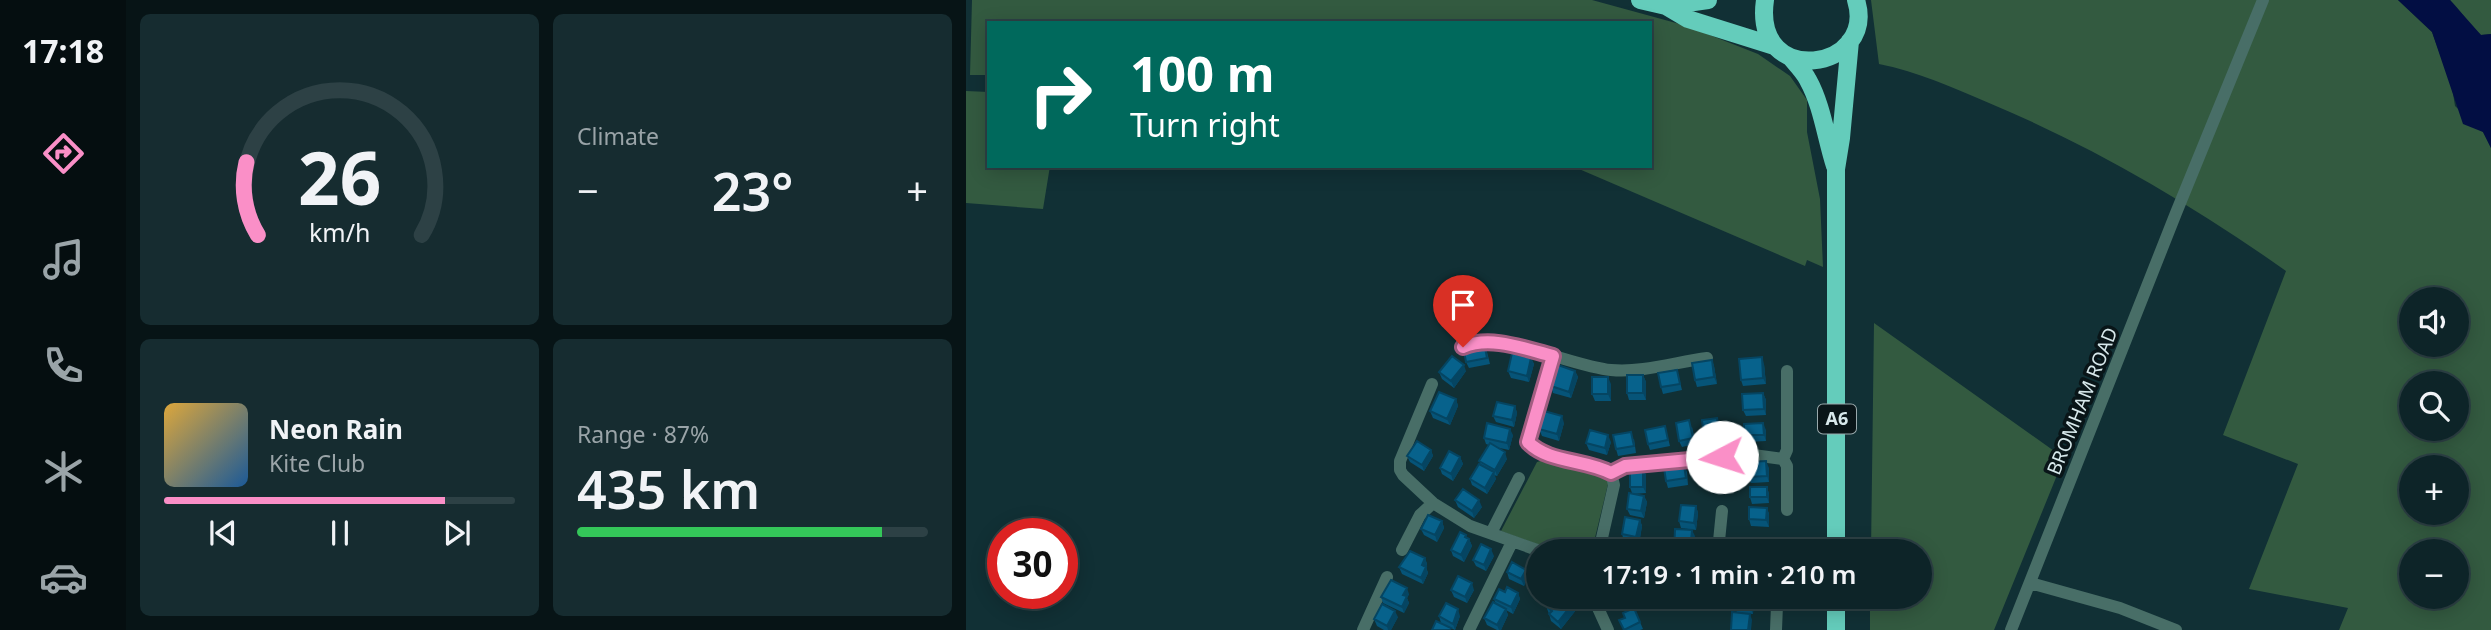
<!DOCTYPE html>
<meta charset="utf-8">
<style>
body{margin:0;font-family:"Noto Sans",sans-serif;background:#162c30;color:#f1f3f6;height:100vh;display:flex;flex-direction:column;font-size:26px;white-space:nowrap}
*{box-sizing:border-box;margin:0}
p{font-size:23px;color:#9aa4a8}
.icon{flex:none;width:38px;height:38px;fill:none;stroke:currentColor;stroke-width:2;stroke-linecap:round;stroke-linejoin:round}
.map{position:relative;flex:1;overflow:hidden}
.details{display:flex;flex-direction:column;gap:14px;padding:14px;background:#071416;width:840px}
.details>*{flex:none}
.top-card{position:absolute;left:21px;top:21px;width:665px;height:147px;border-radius:0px;box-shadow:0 4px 18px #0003,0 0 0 2px #2d4145;background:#00695c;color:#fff;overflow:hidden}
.fabs{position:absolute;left:1433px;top:287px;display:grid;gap:14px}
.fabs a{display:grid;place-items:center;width:70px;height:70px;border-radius:50%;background:#0d2428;box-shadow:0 4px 18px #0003,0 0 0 2px #2d4145;font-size:35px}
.speed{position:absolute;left:21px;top:518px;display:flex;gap:14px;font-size:35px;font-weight:700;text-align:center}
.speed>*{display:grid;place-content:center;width:91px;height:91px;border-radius:50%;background:#0d2428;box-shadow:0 4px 18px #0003,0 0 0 2px #2d4145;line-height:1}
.speed .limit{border:10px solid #d22;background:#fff;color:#111}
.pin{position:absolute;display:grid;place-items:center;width:60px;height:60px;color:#fff;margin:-72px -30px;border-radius:50% 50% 50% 0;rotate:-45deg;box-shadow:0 0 7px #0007}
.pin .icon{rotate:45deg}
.me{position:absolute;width:77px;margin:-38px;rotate:265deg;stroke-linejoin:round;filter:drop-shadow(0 0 5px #0008)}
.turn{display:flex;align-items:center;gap:24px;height:147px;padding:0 28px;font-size:32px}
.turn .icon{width:91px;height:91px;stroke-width:2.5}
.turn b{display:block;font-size:49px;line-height:60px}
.big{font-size:52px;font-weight:600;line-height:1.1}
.details .card{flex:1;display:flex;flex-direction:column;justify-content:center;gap:10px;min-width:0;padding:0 24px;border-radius:10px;background:#162c30}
.details .dial{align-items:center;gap:0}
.dial svg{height:182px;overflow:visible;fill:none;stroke:#2d4145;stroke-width:7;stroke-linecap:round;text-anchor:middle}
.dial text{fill:#f1f3f6;stroke:none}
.song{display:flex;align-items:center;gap:21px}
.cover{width:84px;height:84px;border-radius:10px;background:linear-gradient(135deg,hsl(40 70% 55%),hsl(210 70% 35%))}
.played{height:7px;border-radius:4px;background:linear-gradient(90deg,#fa8fc7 80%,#2d4145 80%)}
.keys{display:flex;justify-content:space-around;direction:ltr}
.heat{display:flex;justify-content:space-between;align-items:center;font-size:38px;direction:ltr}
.charge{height:10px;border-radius:5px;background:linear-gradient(90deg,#34c759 87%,#2d4145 0)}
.details .tiles{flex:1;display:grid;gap:14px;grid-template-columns:repeat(2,1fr)}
.trip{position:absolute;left:560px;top:539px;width:406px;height:70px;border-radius:35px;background:#0d2428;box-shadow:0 4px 18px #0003,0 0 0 2px #2d4145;font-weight:600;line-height:70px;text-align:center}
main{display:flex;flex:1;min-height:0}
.dock{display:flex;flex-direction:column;width:126px;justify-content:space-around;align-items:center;background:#050e10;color:#9aa4a8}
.dock .icon{width:49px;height:49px}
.dock .selected{color:#fa8fc7}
.dock b{font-size:32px;color:#f1f3f6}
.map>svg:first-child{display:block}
.green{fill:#335a40;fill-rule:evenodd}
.water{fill:#020e43}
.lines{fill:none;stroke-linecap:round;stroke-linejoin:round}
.minor{stroke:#486e67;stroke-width:12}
.highway{stroke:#64ccbb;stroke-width:18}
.wall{fill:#065478}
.shaded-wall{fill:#054562}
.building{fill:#07628c;stroke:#054562;stroke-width:2}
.route-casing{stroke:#a25d81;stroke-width:18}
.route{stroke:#fa8fc7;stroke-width:12}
.labels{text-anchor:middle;stroke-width:7;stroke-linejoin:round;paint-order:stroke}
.shield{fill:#091518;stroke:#99a9ac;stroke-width:2}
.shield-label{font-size:18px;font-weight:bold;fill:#d7e8eb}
.street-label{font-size:19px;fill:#d7e8eb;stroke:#091518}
</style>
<main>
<nav class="dock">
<b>17:18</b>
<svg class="icon selected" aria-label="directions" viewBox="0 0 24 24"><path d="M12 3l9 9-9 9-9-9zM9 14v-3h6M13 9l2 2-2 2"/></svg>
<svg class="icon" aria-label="music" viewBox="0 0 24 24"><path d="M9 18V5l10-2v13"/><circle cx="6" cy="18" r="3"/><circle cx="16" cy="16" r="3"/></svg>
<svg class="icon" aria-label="phone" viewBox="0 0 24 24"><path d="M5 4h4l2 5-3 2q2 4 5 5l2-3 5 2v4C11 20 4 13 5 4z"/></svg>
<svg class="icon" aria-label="climate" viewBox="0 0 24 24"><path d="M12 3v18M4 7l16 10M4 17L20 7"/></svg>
<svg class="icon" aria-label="car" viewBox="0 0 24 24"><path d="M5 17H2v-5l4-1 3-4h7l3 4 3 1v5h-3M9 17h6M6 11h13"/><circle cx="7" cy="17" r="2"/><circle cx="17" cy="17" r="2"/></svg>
</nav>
<section class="details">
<div class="tiles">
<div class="card dial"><svg viewBox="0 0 100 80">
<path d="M14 69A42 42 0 1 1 86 69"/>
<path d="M14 69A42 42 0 0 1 9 37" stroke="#fa8fc7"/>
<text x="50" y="56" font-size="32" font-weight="700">26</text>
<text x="50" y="72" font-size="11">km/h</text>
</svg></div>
<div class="card"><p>Climate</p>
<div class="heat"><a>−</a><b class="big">23°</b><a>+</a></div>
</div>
<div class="card">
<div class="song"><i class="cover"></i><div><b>Neon Rain</b><p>Kite Club</p></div></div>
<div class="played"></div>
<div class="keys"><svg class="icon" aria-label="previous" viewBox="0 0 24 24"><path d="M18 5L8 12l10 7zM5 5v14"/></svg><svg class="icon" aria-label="pause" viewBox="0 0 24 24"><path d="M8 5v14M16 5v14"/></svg><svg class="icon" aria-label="next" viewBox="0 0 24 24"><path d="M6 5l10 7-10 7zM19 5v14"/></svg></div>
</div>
<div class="card"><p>Range · 87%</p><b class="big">435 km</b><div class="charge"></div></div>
</div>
</section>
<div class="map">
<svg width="1525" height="630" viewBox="0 0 1525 630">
<rect width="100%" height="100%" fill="#113035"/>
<!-- green -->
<path class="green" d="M6,0H626L721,26L792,54L824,76L841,100V132L854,199L857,267L841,260L839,266L606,166H684V23H23V75H4Z
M905,0H1432L1466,32L1486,87L1489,106L1517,132L1525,148V630H1373L1382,608L1283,589L1332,464L1257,435L1320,271C1227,205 1128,147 1023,103C985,87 953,72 913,64ZM1446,299H1491V345H1446ZM1446,383H1491V429H1446ZM1446,467H1491V513H1446ZM1446,551H1491V597H1446Z
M1484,0H1525V34L1515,35C1504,26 1495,11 1484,0Z
M0,91L23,92V166H84L77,209L0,203Z
M908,323L1098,458L1028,630H904V597H954V551H905Z
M581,459L640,476L642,484L627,546C607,562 558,539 535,531L571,462Z"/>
<!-- water -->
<path class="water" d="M1432,0H1484L1515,35L1525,34V148L1517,132L1497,124L1466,32Z"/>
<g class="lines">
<!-- minor -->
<path class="minor" d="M497,347C535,330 604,366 645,370C676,373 710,362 741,358
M587,356L562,442C582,463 619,459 645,473
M821,371V450L817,459L821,466V510
M466,384L434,461V470L437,475L467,503L504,526L574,551
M525,533L553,478
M436,550L454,515L467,503
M633,551L648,485L645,473L659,466L780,454L817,459
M752,551L756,511
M1064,583L1154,608L1210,630
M627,597L642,630
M808,597L811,605L810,630
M397,630L421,577
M503,630L546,542
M1045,630L1210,213L1297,0"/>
<!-- highway -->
<path class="highway" d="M674,0L700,6L722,19L808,46
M799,0C786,90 912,71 890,0
M700,6L742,0
M825,58C831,65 838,72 842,80C856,105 860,138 869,166
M870,551V169L875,138L884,41
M870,630V597"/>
</g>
<!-- wall -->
<path class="wall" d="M520,348L524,364L503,368L500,362Z
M565,358L568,364L563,382L545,378L542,371Z
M746,360L748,366L751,384L731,387L729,380Z
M798,364L800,384L777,386L775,380Z
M711,370L716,390L697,394L695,387Z
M500,371L488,388L476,379L473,372Z
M609,371L612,377L605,398L587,393L585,386Z
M677,375L680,382V400H663L661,393Z
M645,384V401H629L626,394Z
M797,393L800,400V415L780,416L777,410Z
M490,399L492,406L484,425L467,418L464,411Z
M549,406L551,413L548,427L530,422L527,416Z
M751,418L754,425L756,442L741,444L738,437Z
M598,423L593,441L576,436L573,429Z
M699,426L704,446L684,450L682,444Z
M726,427L730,444L716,447L713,441Z
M800,430V441L781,442L778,435Z
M547,435L543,450L529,447L541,459L531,476L528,475L530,479L521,494L506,485L504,479L515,465L513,461L523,445L520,444L518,438Z
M668,439L670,453L652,456L650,449Z
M645,442L641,455L623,450L620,443Z
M465,450L467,456L458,471L444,462L441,456Z
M494,457L497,464L487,481L476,474L474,468Z
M756,463L759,469V483L735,484L733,477Z
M718,465L721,472L722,485L702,488L700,481Z
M803,468V482L785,483L782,477Z
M677,469L680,475V493L667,494L678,496L681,502L678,518L664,515L661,509L666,493L664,487Z
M801,487L803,494V503L786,504L784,497Z
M489,500L516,507L508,518L492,507Z
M730,506L732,513L730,530L715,528L713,521Z
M801,508L803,514V527L785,526L783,519Z
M674,520L676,526L673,544L658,541L656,534Z
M476,521L478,528L471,542L458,535L455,529Z
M501,538L503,539L506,546L498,562L487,556L485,550Z
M528,556L520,571L510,566L507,560Z
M459,558L461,564L460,567L462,573L457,584L436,574L433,567Z
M541,572L562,576L558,586L543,579Z
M485,590H508L501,603L488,597Z
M539,592L552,593L554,599L547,614L540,610L542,615L535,630H531L521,625L518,618L530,604L528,599Z
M443,594L441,598L443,603L438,613L417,603L415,597Z
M647,597H662L663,598L648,599Z
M715,597L714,611L695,609L692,602Z
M742,597L741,611H720L718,604Z
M788,597L787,614L771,613L769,606Z
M580,606L610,610L595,629L585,621L583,614Z
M473,616H494L489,630L475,623Z
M432,617L425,630H418L411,626L408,619Z
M674,622L677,629L674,630H657Z"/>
<!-- shaded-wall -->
<path class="shaded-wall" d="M796,357L798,364L800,384L797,378Z
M565,358L568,364L563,382L561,376Z
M746,360L748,366L751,384L748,377Z
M498,365L500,371L488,388L485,381Z
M609,371L612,377L605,398L603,392Z
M677,375L680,382V400L677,393Z
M642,377L645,384V401L642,394Z
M797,393L800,400V415L798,409Z
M490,399L492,406L484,425L481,419Z
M549,406L551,413L548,427L546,420Z
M596,416L598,423L593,441L591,434Z
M751,418L754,425L756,442L754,435Z
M797,423L800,430V441L798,435Z
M544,429L547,435L543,450L541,443Z
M642,435L645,442L641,455L639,448Z
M465,450L467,456L458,471L456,465Z
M539,452L541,459L531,476L529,470Z
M494,457L497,464L487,481L485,474Z
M800,461L803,468V482L801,476Z
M756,463L759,469V483L757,476Z
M677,469L680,475V493L677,487Z
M528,472L530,479L521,494L519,488Z
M801,487L803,494V503L801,497Z
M678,496L681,502L678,518L675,511Z
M513,500L516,507L508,518L506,511Z
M730,506L732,513L730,530L728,523Z
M801,508L803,514V527L800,520Z
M674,520L676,526L673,544L670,537Z
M476,521L478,528L471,542L469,535Z
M726,530L729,536L727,551H724Z
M500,535L502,542L503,539L506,546L498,562L495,555Z
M525,549L528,556L520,571L518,565Z
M459,558L461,564L460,567L462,573L457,584L455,578L456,565Z
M560,570L562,576L558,586L555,579Z
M506,583L508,590L501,603L499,597Z
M441,588L443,594L441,598L443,603L438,613L436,607L437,595Z
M552,593L554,599L547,614L545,607Z
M712,597H715L714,611L712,605Z
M739,597H742L741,611L739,605Z
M785,597H788L787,614L784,607Z
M607,603L610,610L595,629L592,622Z
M492,609L494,616L489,630L487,624Z
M540,609L542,615L535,630H533L531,625Z
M429,611L432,617L425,630H422L421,626Z
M784,614L786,620L785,630H782Z"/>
<!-- building -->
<path class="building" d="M518,342L521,358L500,362L497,346Z
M546,353L565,358L561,376L542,371Z
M486,356L498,365L485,381L473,372Z
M796,357L797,378L775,380L773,359Z
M746,360L748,377L729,380L726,363Z
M592,365L609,371L603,392L585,386Z
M711,370L714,384L695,387L692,373Z
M661,375H677V393H661Z
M626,377H642V394H626Z
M473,392L490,399L481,419L464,411Z
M797,393L798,409L777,410L776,394Z
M531,402L549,406L546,420L527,416Z
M578,411L596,416L591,434L573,429Z
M751,418L754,435L738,437L736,420Z
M723,420L727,438L713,441L710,423Z
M521,423L544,429L541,443L518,438Z
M797,423L798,435H778V424Z
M699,426L702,440L682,444L679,430Z
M624,430L642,435L639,448L620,443Z
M665,432L668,446L650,449L647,435Z
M451,441L465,450L456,465L441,456Z
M524,443L539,452L529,470L513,461Z
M483,451L494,457L485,474L474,468Z
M800,461L801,476L782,477V462Z
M756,463L757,476L733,477V464Z
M513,464L528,472L519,488L504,479Z
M718,465L720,478L700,481L698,468Z
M664,469H677V487H664Z
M784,487H801V497H784Z
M497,489L513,500L506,511L489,500Z
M663,493L678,496L675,511L661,509Z
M715,505L730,506L728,523L713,521Z
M783,507L801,508L800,520L783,519Z
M462,515L476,521L469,535L455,529Z
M659,517L674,520L670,537L656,534Z
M709,529L726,530L724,551H708Z
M494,532L500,535L499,537L503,539L495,555L485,550Z
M757,540H775V551H757Z
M778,542H808L807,551H778Z
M515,544L525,549L518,565L507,560Z
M444,551L459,558L456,565L460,567L455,578L433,567Z
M546,562L560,570L555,579L541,572Z
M492,576L506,583L499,597L485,590Z
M425,580L441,588L437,595L441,596L436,607L415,597Z
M541,587L552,593L545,607L528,599L533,589L539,592Z
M587,597H597L607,603L592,622L583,614L586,611L580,606Z
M693,597H712V605L692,602Z
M718,597H739V605L718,604Z
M770,597H785L784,607L769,606Z
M527,602L540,609L531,625L518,618Z
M480,603L492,609L487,624L473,616Z
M416,604L429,611L421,626L408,619Z
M668,608L674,622L658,630L653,620L659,618L657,613Z
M766,612L784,614L782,630H765Z
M470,621L485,628L483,630H466Z"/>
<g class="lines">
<!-- route casing -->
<g class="route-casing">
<path id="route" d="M497,347C525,335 559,349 587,356L562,442C582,463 619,459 645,473L659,466L756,457"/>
</g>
<!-- route -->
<use href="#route" class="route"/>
</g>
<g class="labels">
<!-- shield labels -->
<rect class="shield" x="852" y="404.5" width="38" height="29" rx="5"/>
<g class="shield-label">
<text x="871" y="425">A6</text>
</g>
<!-- street labels -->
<g class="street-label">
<text transform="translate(1116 401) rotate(-68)" y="7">BROMHAM ROAD</text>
</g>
</g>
</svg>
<div class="fabs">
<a><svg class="icon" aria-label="sound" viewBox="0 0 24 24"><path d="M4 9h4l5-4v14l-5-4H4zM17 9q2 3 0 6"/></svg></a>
<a><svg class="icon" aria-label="search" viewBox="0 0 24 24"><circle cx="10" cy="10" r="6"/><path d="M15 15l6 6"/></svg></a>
<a>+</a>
<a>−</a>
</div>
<div class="speed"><div class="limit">30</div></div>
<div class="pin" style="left:497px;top:347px;background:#d93025"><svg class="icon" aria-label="arrive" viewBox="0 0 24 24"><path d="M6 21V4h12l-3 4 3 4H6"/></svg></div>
<svg class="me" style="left:756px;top:457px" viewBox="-20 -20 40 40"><circle r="19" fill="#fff"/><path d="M0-13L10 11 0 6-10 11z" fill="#fa8fc7"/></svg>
<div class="trip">17:19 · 1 min · 210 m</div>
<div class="top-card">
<div class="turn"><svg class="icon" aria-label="right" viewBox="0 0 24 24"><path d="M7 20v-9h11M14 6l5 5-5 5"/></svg><div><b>100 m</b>Turn right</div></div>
</div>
</div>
</main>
